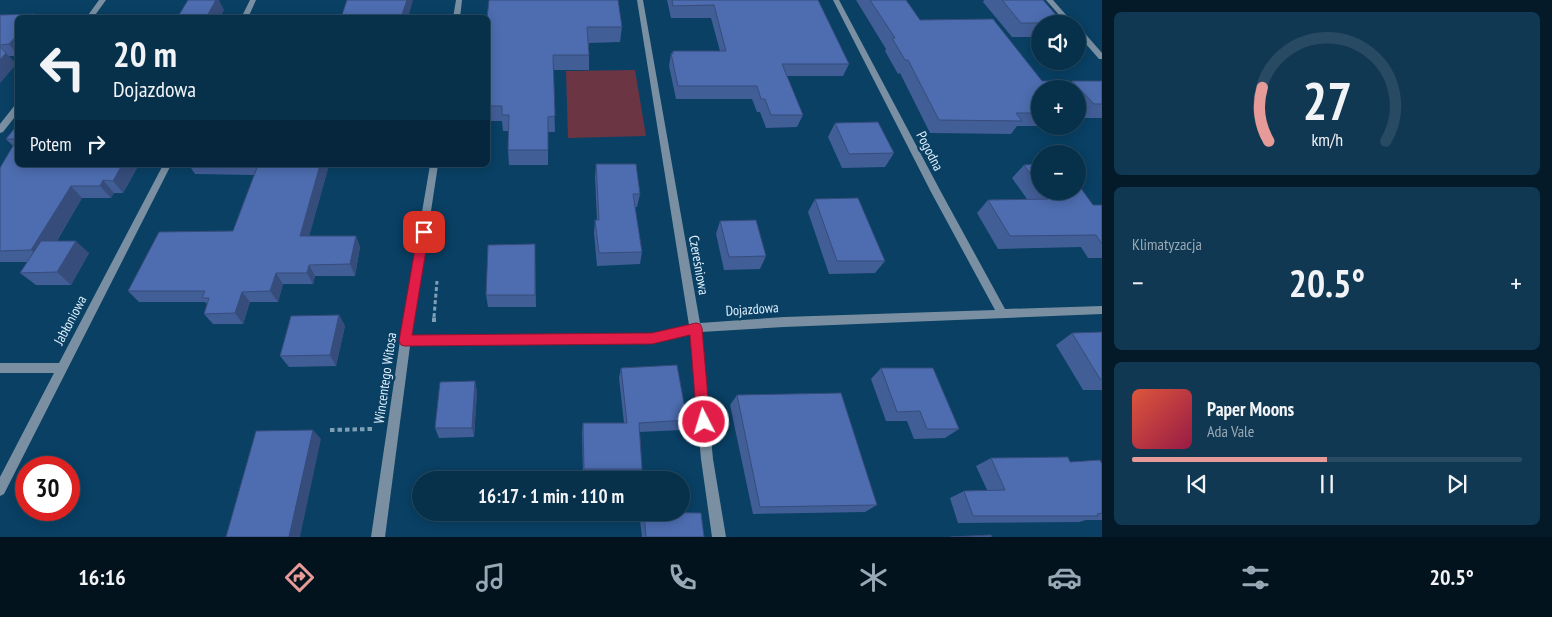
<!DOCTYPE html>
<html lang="pl">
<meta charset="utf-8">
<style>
body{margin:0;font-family:"PT Sans Narrow",sans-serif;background:#103852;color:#f1f3f6;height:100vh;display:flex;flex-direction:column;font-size:19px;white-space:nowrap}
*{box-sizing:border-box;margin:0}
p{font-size:16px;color:#98a9b5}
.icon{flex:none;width:28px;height:28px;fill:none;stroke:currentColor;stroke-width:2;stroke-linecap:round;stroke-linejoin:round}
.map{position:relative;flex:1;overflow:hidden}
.panel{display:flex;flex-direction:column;gap:12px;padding:12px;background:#041a29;width:450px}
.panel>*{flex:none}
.banner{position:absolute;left:15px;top:15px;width:475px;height:152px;border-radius:8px;box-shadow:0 2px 12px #0003,0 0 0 1px #284b63;background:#07304b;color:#f1f3f6;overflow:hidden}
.tools{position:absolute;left:1031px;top:15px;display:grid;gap:10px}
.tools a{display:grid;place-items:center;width:55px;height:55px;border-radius:50%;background:#07304b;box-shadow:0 2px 12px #0003,0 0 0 1px #284b63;font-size:25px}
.speed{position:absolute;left:15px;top:456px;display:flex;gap:10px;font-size:25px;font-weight:700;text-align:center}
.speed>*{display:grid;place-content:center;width:65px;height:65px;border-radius:50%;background:#07304b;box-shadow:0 2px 12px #0003,0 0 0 1px #284b63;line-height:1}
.speed .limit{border:8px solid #d22;background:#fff;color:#111}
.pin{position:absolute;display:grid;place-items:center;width:42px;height:42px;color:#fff;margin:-21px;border-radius:10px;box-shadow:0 2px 8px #0006}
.me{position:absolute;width:55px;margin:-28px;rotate:355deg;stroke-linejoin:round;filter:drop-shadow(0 0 4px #0008)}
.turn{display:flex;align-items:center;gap:18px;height:105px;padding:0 15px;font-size:22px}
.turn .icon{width:65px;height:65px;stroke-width:2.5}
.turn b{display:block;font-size:35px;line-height:42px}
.then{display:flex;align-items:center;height:48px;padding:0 15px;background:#0003;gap:10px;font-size:19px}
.big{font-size:38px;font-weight:700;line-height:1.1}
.panel .card{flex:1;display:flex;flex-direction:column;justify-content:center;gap:8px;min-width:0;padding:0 18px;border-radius:8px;background:#103852}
.panel .dial{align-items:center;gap:0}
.dial svg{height:130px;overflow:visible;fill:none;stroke:#284b63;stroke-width:7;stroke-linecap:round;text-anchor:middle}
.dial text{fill:#f1f3f6;stroke:none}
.song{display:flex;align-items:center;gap:15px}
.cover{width:60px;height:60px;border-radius:8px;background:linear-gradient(135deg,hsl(10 70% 55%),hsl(340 70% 35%))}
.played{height:5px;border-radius:2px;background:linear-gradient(90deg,#e69b98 50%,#284b63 50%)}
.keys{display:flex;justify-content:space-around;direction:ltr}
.heat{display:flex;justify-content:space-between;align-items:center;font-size:28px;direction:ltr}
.trip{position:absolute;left:412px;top:471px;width:278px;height:50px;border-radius:25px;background:#07304b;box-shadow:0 2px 12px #0003,0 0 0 1px #284b63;font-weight:700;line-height:50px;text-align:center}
.dock{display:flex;height:80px;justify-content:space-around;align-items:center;background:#03131e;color:#98a9b5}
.dock .icon{width:35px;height:35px}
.dock .active{color:#e69b98}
.dock b{font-size:22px;color:#f1f3f6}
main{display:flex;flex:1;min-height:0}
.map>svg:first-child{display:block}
.green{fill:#6c3544}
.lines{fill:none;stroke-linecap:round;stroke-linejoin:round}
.path-far1{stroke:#7ea0b7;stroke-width:3;stroke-dasharray:4 2.5;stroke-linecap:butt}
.path{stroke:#7ea0b7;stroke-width:4;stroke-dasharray:4.5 3;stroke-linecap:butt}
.minor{fill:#7a90a2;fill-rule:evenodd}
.wall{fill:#425e97}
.shaded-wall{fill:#364c7b}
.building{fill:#4d6db0;stroke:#364c7b}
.route{fill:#e11d48;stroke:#92132f}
.labels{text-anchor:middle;stroke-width:5;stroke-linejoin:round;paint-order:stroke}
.street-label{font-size:14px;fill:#e0f0fd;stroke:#094064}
</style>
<main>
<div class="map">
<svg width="1102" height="537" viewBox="0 0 1102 537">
<rect width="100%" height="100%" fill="#094064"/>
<!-- green -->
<path class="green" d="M635,70L646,136L568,138L566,71Z"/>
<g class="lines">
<!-- path-far1 -->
<path class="path-far1" d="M434,317L437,281"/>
<!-- path -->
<path class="path" d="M434,322V316
M330,430L372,429"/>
<!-- minor -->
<path class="minor" d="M99,0H106L93,18H86Z
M250,0H256L248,18H241Z
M456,0H462L460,18H453Z
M637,0H643L700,323L784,317L995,310L931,192L833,0H839L941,192L1005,309L1102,306V314L784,327L701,332L713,459L726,537H712L701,459L690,334L652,343L410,346L385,537H371L400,341L430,165H438L412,336L652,333L689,325Z
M1046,0H1053L1074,24H1067Z
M1078,29H1081L1102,53V59H1099L1078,35Z
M15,105H18V113L3,132L0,133V124Z
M163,165H171L4,494L0,496V477L54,373H0V363H59Z"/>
</g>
<!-- wall -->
<path class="wall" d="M667,0H818L849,64L843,76H787L803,115L797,127L766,128L760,112H757L752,99H676L669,66L671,53H672L673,51H720L711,18H671Z
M856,0H906L920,20L1042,81H1070L1064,89H1040V125L1039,126H1017L1011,134L930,133L900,73L898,74L885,51L886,49Z
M984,0H1043L1063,23V24H1040V37H1012L983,2Z
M0,15L18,18V56H9L16,64L0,83Z
M487,18L622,27L620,42L589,43V70H553L555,132H548V165H509L508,150V131H503L502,121H488Z
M1072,81H1102V118H1081L1078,114V89H1066Z
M835,123L894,153L885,167L842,168L828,137Z
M18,124V165H135L137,168L123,193H114L111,198H82L57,241L89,253L71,285H36L20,273L27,262H0V168L13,146L6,139Z
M596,164L640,194L637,207H635L642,252L640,264L597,266L594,233L595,220H597L595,177Z
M1040,164V191H1078L1093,205H1102V258H1088L1081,247L998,249L977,213L988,200L1027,199L1012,178L1024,165Z
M189,165H329L309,236H356L360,247L355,276H315L313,284H283L278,302H250L243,324H213L204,314L207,304L205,302H139L128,291L233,231L254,175L195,174Z
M815,199L885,261L875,273L829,274L808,212Z
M720,221L766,256L760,269L724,270L716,234Z
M535,257L536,307H488L486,295Z
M339,315L345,326L336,366L289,367L280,356Z
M1102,332V390H1083L1056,345L1072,333Z
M621,368L687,420L682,430L639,432L642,469L639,477H583L582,432L583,423H624L619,378Z
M881,368L959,429L945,438L914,439L907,421H886L871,379Z
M475,381L477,392L474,437L439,438L435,428Z
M737,395L877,505L865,512L753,514L730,405Z
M991,458L1102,464V520H1086L1079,522L958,523L950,498L964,491L987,490L976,466Z
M632,512H676L704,537H642L640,520H633Z"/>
<!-- shaded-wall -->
<path class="shaded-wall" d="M216,0H219L224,10L220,18H206Z
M407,0H413L408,18H401Z
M18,34V55L9,44Z
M6,53L16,64L0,83V60Z
M1070,81L1064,89H1060Z
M122,165H135L137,168L123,193L113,181Z
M320,165H329L306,248L300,236Z
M103,180L114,193L111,198L100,186Z
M71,186L82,198L44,262L31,250Z
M356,236L360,247L355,276L350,264Z
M76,241L89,253L71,285L57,272Z
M309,265L315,276L313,284L307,273Z
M276,273L283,284L278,302L270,291Z
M242,292L250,302L243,324L235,313Z
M339,315L345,326L336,366L330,355Z
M475,381L477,392L474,437L472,428Z
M313,430L321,439L300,537H289Z"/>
<!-- building -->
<path class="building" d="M188,0H216L206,18H177Z
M347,0H407L401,18H341Z
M489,0H618L622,27H587L589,55H553L555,116L548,117V150H508L509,115H502V106H488L487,18Z
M672,0H818L849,64H782L803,115H771L765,99H761L757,86H678L671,53L673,54V51H726L714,5L673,6Z
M870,0H906L920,20L993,19L1042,81H1070L1060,89H1040V113H1016L1022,121L939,120L908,60H905L892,38H895Z
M1002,0H1043L1063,23H1021Z
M34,14L32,18H18V34L9,44L0,45V15Z
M0,47L6,53L0,60Z
M1072,81H1102V104H1094Z
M878,122L894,153L849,154L835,123Z
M18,124V165H122L113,181L103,180L100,186H71L31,250L0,251V168L17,139H6Z
M596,164H636L640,194H633L642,252L599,253L595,220H599Z
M1040,164V187L1024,165Z
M258,165H320L300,236H356L350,264L309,265L307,273H276L270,291L242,292L235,313L204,314L209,298H202L205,291H128L159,232L233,231Z
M1078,187H1080L1093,205H1102V244L1096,235L1010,236L988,200L1048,199L1043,191H1078Z
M858,198L885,261H837L815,199Z
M756,220L766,256L729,257L720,221Z
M41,241H76L57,272L20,273Z
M535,244V295H486L488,245Z
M339,315L330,355L280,356L291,316Z
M1102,332V379H1100L1072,333Z
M677,365L687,420L639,423L642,469H584L583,423H627L621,368Z
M881,368H933L959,429H927L920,411L897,412Z
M475,381L472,428H435L440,382Z
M841,393L877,505L760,507L737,395Z
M313,430L289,537H226L256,431Z
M1068,457L1070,462L1100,460L1102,464V513L1097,514L1098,516H973L964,491L1005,490L991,458Z
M636,512L701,513L704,537H646L644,513Z
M991,535L992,537H951Z"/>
<!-- route -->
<path class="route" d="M424,227L429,232L412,335L652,333L696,323L700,324L702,328L710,422L708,426L704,428L699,426L697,422L690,335L652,344L405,346L401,345L399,341L418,232Z"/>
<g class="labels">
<!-- street labels -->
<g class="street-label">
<text transform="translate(930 151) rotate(63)" y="5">Pogodna</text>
<text transform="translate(699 265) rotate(80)" y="5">Czereśniowa</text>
<text transform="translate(752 309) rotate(-4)" y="5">Dojazdowa</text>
<text transform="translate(70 320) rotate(-62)" y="5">Jabłoniowa</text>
<text transform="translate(385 378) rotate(-82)" y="5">Wincentego Witosa</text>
</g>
</g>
</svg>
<div class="tools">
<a><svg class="icon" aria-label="sound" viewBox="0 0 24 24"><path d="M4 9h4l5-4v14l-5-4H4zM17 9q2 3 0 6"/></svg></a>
<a>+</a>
<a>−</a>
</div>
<div class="speed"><div class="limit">30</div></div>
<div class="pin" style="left:424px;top:232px;background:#d93025"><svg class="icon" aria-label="arrive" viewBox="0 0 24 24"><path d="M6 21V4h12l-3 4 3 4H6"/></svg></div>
<svg class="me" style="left:704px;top:422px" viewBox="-20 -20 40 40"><circle r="17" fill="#e11d48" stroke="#fff" stroke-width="3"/><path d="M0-11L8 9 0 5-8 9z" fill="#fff"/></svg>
<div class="trip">16:17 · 1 min · 110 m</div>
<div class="banner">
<div class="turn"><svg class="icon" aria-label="left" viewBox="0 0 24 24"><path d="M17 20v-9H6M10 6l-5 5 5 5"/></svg><div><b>20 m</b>Dojazdowa</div></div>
<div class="then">Potem<svg class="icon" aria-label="right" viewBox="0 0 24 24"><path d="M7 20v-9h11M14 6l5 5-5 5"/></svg></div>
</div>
</div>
<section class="panel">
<div class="card dial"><svg viewBox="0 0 100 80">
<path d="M14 69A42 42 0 1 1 86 69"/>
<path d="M14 69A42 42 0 0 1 10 36" stroke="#e69b98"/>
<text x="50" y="56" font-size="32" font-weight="700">27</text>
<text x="50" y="72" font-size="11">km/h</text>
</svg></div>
<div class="card"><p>Klimatyzacja</p>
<div class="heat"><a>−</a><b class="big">20.5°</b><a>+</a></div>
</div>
<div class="card">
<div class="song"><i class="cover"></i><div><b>Paper Moons</b><p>Ada Vale</p></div></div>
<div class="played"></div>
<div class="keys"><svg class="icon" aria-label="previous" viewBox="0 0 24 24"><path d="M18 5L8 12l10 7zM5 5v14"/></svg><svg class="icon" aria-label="pause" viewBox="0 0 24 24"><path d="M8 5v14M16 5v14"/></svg><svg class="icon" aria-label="next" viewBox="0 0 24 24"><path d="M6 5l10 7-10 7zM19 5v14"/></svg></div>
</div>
</section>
</main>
<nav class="dock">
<b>16:16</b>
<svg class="icon active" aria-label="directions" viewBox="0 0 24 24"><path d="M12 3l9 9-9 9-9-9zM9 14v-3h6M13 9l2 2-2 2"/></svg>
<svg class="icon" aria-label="music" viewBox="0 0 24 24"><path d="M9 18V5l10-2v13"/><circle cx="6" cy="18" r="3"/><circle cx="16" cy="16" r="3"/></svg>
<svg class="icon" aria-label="phone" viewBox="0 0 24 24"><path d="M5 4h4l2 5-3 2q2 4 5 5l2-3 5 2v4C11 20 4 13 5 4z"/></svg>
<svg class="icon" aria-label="climate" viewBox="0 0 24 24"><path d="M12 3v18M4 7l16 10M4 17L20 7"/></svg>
<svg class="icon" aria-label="car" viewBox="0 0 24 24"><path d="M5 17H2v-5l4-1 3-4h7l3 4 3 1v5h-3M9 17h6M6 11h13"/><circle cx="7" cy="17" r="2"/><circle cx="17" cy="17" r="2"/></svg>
<svg class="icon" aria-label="filters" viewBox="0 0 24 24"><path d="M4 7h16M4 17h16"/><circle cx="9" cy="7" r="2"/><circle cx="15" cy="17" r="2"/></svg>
<b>20.5°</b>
</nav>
